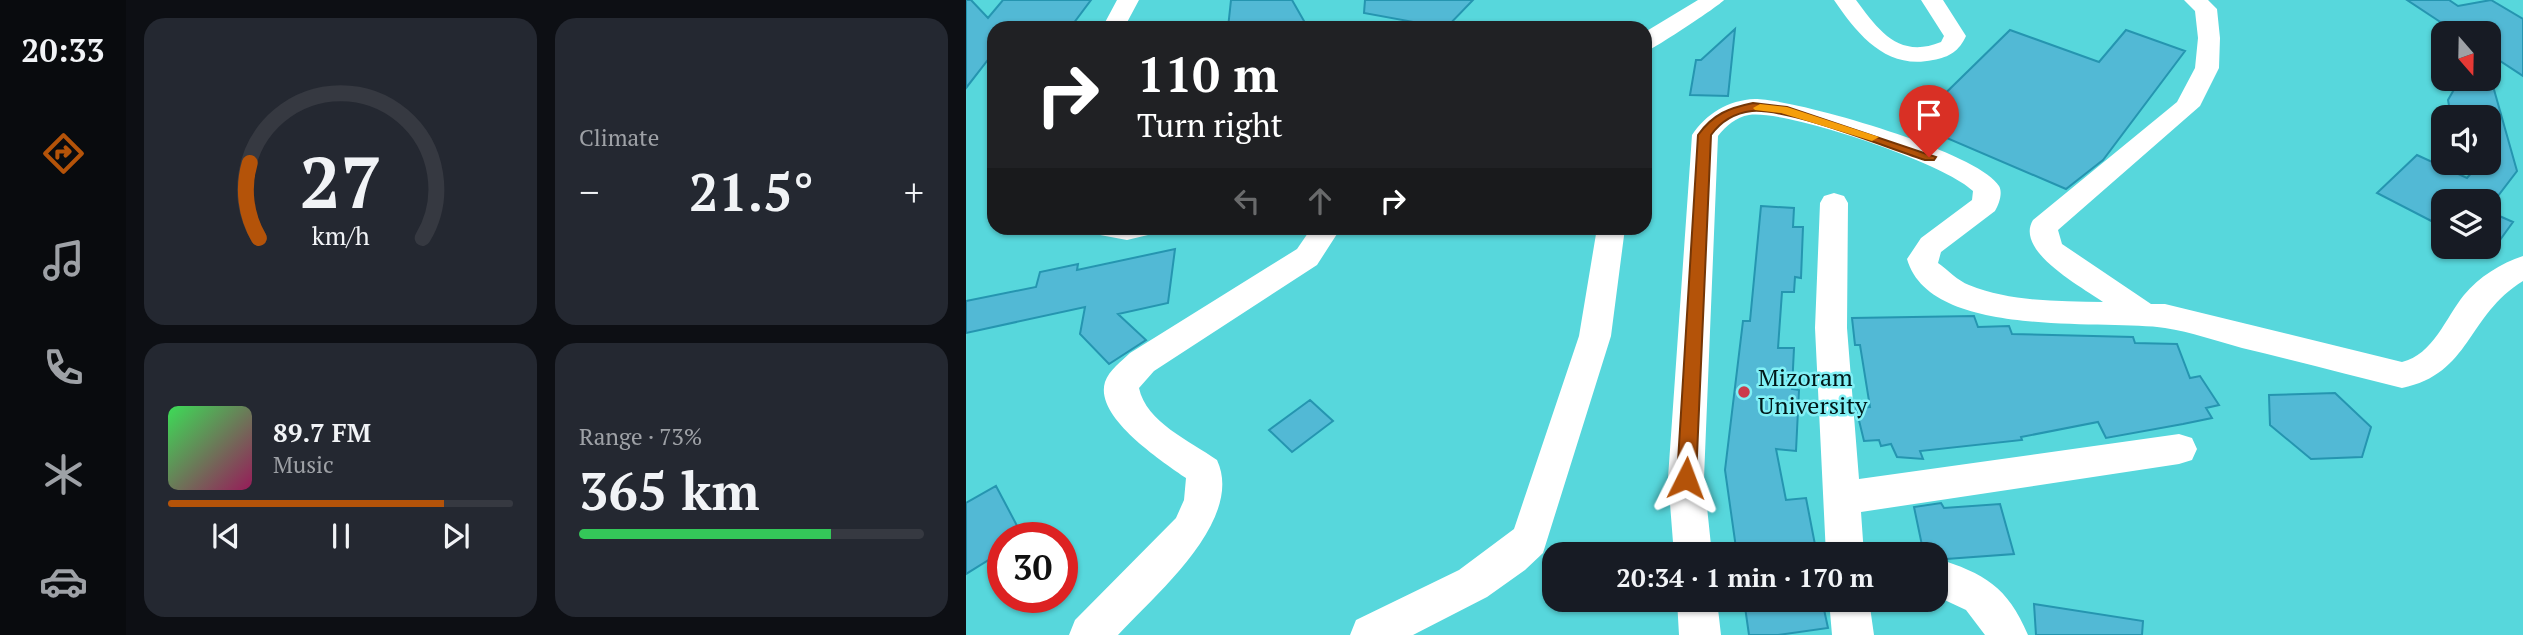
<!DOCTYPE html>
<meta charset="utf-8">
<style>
body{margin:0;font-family:"PT Serif",serif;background:#242831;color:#f1f3f6;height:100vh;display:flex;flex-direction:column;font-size:26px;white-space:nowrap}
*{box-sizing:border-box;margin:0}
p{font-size:23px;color:#9ea1a6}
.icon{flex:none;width:38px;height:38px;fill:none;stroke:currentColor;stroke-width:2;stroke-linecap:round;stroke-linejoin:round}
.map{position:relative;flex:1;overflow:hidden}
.side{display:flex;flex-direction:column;gap:18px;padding:18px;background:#0d0f14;width:840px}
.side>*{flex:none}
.top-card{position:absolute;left:21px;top:21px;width:665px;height:214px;border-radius:21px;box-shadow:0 2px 5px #0004;background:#202124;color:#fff;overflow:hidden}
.needle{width:46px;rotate:160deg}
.tools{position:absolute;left:1465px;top:21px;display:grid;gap:14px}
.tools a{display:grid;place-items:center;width:70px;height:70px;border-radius:14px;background:#171b24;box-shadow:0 2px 5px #0004;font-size:35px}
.speed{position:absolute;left:21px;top:522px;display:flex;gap:14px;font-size:35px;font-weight:700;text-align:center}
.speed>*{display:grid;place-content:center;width:91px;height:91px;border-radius:50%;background:#171b24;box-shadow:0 2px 5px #0004;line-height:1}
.speed .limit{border:10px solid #d22;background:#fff;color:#111}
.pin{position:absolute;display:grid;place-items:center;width:60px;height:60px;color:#fff;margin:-72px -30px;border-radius:50% 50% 50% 0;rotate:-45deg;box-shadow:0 0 7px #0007}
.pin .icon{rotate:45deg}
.me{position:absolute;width:77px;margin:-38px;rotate:3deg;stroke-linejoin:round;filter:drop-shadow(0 0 5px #0008)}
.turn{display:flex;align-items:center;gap:24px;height:147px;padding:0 35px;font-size:32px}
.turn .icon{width:91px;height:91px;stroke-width:2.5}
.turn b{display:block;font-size:49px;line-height:60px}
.lanes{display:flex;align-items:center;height:66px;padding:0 35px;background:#0003;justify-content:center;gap:35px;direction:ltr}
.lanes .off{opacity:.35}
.big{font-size:52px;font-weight:600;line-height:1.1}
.side .tile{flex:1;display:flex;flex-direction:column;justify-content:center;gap:10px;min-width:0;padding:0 24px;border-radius:21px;background:#242831}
.side .dial{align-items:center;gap:0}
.dial svg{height:182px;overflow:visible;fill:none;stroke:#363941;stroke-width:7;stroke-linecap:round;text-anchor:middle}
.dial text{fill:#f1f3f6;stroke:none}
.song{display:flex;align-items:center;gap:21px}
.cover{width:84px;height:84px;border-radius:10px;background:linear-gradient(135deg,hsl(130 70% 55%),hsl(330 70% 35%))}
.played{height:7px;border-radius:4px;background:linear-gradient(90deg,#b45309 80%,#363941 80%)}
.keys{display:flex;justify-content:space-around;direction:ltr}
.heat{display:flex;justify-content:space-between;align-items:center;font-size:38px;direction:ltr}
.charge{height:10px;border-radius:5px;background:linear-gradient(90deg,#34c759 73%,#363941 0)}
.side .tiles{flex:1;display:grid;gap:18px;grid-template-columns:repeat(2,1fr)}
.trip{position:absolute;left:576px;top:542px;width:406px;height:70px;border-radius:21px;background:#171b24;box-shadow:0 2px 5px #0004;font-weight:600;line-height:70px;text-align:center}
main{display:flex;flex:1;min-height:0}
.dock{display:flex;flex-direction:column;width:126px;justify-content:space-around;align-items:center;background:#090b0e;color:#9ea1a6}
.dock .icon{width:49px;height:49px}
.dock .active{color:#b45309}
.dock b{font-size:32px;color:#f1f3f6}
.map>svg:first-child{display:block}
.built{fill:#57d7dc;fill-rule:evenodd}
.building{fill:#52b9d5;stroke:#2595b0;stroke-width:2}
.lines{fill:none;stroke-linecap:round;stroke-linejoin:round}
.minor{fill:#fff;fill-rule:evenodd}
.route{fill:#b45309;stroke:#753606;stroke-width:2}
.slow{fill:#f59e0b}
.poi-dot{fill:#cb3b4b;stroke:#81f0f5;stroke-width:2.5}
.labels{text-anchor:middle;stroke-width:5;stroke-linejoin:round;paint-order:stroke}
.poi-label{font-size:24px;fill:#011819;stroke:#81f0f5;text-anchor:start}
</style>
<main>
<nav class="dock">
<b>20:33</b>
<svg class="icon active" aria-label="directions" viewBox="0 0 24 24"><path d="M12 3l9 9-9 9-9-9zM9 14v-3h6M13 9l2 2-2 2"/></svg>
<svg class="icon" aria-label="music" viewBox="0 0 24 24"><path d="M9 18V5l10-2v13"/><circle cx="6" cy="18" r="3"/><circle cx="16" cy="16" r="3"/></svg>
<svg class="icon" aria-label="phone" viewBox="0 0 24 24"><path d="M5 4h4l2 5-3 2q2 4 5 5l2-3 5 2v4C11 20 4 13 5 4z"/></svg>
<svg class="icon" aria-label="climate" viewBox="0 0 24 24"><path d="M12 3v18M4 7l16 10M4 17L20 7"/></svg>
<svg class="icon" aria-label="car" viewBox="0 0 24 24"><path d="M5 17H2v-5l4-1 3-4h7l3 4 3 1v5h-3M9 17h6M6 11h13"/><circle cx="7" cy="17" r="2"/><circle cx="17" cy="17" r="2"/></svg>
</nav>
<section class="side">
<div class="tiles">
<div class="tile dial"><svg viewBox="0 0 100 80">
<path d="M14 69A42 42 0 1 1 86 69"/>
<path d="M14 69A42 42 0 0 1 10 36" stroke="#b45309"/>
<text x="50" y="56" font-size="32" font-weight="700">27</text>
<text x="50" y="72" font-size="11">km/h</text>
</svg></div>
<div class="tile"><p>Climate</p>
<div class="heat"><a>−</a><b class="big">21.5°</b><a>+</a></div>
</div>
<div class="tile">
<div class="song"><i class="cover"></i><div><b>89.7 FM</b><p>Music</p></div></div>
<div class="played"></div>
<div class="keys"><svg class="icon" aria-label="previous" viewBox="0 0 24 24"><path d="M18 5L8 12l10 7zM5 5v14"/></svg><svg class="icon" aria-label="pause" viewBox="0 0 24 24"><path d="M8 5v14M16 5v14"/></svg><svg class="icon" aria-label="next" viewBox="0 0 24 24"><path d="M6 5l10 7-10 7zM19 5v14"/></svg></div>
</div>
<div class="tile"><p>Range · 73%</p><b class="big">365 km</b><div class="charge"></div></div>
</div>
</section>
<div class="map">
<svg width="1557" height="635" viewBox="0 0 1557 635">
<rect width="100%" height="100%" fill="#73e3e7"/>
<!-- built -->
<path class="built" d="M0,0H1557V635H0ZM28,28H679V228H28ZM1477,33H1522V79H1477ZM1477,117H1522V163H1477ZM1477,201H1522V247H1477ZM37,537H96V597H37ZM588,555H970V600H588Z"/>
<!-- building -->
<path class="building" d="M0,0H5L22,18L37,0H125L104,28H28V52L0,88Z
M265,0H326L342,28H262Z
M399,0H507L480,28L398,13Z
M1441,0H1483L1492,6L1525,0L1557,19V76L1522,53V26L1491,33Z
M769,29L762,96L724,95L730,60H735Z
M1044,30L1133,62L1160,30L1219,51L1137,160L1100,189L948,124Z
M1494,79H1525L1551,171L1522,209V201H1477V227L1411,193L1451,155L1501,178L1514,163H1522V117H1485L1482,100Z
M795,206L828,208L827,227H837L835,278L829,277L828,292H816L812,348H828L826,389L833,390L830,451L810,449L820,500L840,498L851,555H771L759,470L777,321H784Z
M1522,211L1547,222L1526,251L1517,247H1522Z
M209,249L202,303L152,314L180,340L143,364L114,334L119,307L0,333V301L70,287L74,272L112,264L111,270Z
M1008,316L1012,327L1043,326L1046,334L1167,337L1169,343L1211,344L1224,378L1234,376L1253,405L1240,408L1246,418L1217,424L1140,438L1132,422L1055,437L1056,440L954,451L957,459L931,457L925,444L915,446L913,440L898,441L890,408L904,407L894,345H889L886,318Z
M1369,393L1405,427L1396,457L1345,459L1304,425L1303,395Z
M344,400L367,421L326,452L303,430Z
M30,486L57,537H37V551L0,574V503Z
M975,503L978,508L1034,504L1048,554L980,559L958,555L948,507Z
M778,600H856L862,628L812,635H783Z
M1068,604L1177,621L1176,635H1070Z"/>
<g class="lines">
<!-- minor -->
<path class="minor" d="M151,0H173L158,28H136Z
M732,0H758C753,6 686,50 679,52V32Z
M868,0H890C913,31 933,59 975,42L978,36L955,0H977L1000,36C993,51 984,57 967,60C920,70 892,35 868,0Z
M1218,0H1242L1251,9L1254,38L1253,68L1234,106L1092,230L1096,244L1185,304H1199L1436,362C1467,355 1480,317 1498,295C1513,277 1535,263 1557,256V281C1501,315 1505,374 1436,388C1383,375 1330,361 1276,348C1251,341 1225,332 1199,328C1136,319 964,340 941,259L955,238L1006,200L1007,191C981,164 820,109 783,115C770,117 760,126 752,136L738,478L746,555H708L702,478L726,135C740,114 762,100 789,99C829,99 1014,152 1033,186C1037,193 1033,204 1029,211L975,252L972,263C982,270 992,281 1003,285C1045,302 1093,301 1137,302C1116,287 1048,251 1067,220L1211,102L1229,68L1232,38L1229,11Z
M868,193L878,196L882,203L881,328L893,479L1213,434L1226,438L1231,449L1226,460L1213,464L895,512L898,555H860L849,328L854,203L858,196Z
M130,228H186L182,235L161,240L134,235Z
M342,228H370L371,234L351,265L188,371L173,388C180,422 224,441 251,460C279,520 189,595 152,635H103L109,620L210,518L218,500L220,478C196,461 128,417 139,382C143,370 156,361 164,353L331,249L342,233Z
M631,228H659L645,336L577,553L559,570L521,597L447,635H384L390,620L493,570L548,529L613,336Z
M970,558C1019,574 1041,586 1062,635H1019L1000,610L970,596Z
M711,600H751L755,635H713Z
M863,600H903L908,635H866Z"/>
</g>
<!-- route -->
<path class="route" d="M787,103L821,107L970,157L968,160H959C919,147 823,108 786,111C769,113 755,121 745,135L730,478L727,484L720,486L714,484L711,478L732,135C747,114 763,108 787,103Z"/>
<!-- slow -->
<path class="slow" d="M794,104L821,107L913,137L906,141L815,113L789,110L787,108Z"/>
<!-- markers -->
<circle class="poi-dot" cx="778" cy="392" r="7"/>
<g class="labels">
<!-- poi labels -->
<g class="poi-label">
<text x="792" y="386">Mizoram<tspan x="792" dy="28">University</tspan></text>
</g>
</g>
</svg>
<div class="tools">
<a><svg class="needle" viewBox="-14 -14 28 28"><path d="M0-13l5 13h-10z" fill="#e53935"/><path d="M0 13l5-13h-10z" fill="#9ea1a6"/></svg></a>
<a><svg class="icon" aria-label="sound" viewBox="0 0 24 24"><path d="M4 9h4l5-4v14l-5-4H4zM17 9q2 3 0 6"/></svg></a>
<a><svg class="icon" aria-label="layers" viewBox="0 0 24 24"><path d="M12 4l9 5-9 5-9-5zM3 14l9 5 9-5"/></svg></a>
</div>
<div class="speed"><div class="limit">30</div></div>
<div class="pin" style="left:963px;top:157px;background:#d93025"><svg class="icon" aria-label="arrive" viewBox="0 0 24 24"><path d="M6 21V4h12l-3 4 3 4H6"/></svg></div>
<svg class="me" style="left:720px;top:478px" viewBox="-20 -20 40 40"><path d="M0-17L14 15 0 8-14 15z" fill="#b45309" stroke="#fff" stroke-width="4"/></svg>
<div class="trip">20:34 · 1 min · 170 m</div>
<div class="top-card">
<div class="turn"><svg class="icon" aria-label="right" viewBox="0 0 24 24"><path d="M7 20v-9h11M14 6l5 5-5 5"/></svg><div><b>110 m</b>Turn right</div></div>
<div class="lanes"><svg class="icon off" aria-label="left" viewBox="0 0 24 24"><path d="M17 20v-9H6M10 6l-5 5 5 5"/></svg><svg class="icon off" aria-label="ahead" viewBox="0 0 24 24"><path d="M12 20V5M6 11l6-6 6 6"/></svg><svg class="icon" aria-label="right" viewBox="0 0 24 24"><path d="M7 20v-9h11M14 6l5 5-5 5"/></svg></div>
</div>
</div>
</main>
